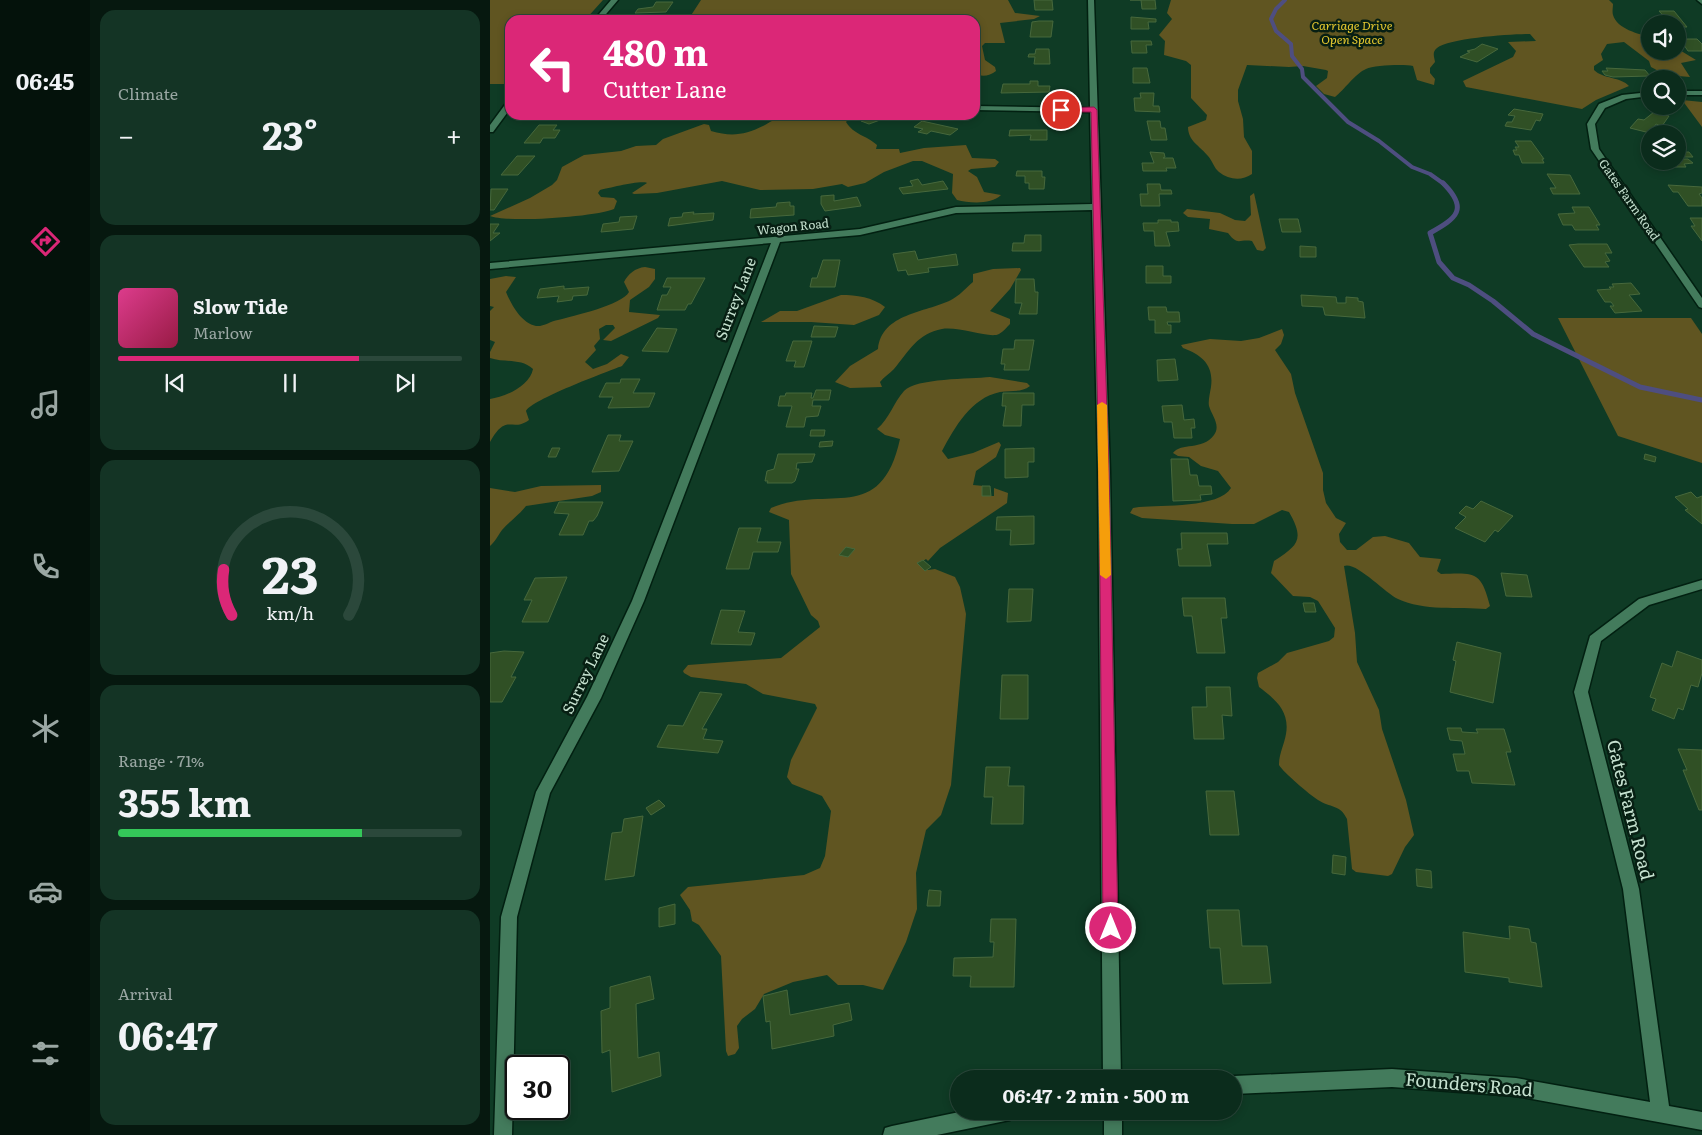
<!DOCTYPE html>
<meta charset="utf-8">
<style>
body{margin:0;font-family:Literata,serif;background:#143425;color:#f1f3f6;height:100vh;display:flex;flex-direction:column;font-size:19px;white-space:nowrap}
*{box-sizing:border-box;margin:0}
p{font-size:16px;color:#9aa7a3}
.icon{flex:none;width:28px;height:28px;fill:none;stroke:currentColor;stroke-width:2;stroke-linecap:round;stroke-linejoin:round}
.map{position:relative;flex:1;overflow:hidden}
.drawer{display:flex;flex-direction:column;gap:10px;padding:10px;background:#06180f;width:400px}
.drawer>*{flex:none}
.guide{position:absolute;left:15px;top:15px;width:475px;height:105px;border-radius:15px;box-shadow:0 2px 8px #0003,0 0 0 1px #2b483b;background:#db2777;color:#fff;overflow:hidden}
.fabs{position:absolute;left:1151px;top:15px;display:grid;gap:10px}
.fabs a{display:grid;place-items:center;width:45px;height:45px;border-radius:50%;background:#0b2c1c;box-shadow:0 2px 8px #0003,0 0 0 1px #2b483b;font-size:25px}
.speed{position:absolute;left:15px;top:1055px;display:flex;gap:10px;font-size:25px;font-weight:700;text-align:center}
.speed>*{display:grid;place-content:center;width:65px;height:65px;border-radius:50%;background:#0b2c1c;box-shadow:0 2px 8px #0003,0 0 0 1px #2b483b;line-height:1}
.speed .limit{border:2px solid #111;border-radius:8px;background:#fff;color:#111}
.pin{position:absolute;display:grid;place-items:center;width:42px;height:42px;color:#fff;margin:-21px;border:2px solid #fff;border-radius:50%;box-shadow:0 1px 5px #0007}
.me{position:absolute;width:55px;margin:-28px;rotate:0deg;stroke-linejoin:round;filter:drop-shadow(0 0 4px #0008)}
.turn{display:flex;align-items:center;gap:18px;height:105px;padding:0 15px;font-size:22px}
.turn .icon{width:65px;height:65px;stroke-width:2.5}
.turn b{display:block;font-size:35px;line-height:42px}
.big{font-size:38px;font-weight:700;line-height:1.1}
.drawer .widget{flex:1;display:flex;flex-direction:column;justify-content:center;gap:8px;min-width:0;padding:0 18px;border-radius:15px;background:#143425}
.drawer .dial{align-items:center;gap:0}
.dial svg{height:130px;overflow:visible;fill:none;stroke:#2b483b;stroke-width:7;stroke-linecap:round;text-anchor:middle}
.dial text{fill:#f1f3f6;stroke:none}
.song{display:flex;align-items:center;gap:15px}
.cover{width:60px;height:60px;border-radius:8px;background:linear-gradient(135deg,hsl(330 70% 55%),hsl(340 70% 35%))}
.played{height:5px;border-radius:2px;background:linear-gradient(90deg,#db2777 70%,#2b483b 70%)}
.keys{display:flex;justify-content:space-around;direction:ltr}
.heat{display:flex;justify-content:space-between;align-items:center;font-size:28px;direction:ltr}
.charge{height:8px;border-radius:4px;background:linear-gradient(90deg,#34c759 71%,#2b483b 0)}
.trip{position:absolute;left:460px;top:1070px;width:292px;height:50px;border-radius:25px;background:#0b2c1c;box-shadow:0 2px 8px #0003,0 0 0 1px #2b483b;font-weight:700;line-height:50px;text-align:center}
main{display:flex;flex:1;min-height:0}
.dock{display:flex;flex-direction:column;width:90px;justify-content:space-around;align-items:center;background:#04120b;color:#9aa7a3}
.dock .icon{width:35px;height:35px}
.dock .on{color:#db2777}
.dock b{font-size:22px;color:#f1f3f6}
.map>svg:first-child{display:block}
.green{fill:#605521}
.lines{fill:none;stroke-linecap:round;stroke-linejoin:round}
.stream-far1{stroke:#4e4e80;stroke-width:4}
.stream{stroke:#4e4e80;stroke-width:5}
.building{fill:#305025;stroke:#47683c}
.minor-casing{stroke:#022011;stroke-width:3}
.minor{fill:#437b5c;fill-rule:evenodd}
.route{fill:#db2777;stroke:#8e194d}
.slow{fill:#f59e0b}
.labels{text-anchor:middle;stroke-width:5;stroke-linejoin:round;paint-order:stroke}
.far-park-label{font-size:12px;font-style:italic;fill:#e6c930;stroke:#071f13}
.far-street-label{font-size:12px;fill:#c6e2d0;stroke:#071f13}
.street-label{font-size:15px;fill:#c6e2d0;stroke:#071f13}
.near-street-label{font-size:18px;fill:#c6e2d0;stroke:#071f13}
</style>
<main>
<nav class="dock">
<b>06:45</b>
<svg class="icon on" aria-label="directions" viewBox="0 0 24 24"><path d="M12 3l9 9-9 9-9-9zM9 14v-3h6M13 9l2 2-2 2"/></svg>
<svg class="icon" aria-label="music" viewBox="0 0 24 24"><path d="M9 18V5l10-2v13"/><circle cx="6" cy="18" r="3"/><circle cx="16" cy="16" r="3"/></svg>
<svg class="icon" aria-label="phone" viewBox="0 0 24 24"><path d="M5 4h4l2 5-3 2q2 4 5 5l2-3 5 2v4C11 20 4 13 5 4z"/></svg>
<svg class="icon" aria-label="climate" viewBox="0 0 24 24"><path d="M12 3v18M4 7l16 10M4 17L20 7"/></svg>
<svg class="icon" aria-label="car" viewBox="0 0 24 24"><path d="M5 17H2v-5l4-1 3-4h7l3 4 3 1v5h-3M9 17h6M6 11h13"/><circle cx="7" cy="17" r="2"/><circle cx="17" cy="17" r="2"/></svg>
<svg class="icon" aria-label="filters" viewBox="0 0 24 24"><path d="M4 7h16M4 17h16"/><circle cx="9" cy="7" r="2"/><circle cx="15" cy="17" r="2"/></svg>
</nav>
<section class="drawer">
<div class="widget"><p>Climate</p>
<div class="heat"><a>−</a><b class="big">23°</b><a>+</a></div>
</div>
<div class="widget">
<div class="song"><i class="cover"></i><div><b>Slow Tide</b><p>Marlow</p></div></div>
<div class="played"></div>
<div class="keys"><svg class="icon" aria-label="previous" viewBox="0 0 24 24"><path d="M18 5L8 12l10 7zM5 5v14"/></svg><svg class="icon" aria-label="pause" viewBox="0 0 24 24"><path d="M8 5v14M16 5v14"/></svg><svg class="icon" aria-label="next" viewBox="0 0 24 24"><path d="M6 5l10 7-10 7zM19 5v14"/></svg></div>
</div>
<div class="widget dial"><svg viewBox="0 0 100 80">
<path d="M14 69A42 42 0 1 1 86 69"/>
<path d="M14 69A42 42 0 0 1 9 41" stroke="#db2777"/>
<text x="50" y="56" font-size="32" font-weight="700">23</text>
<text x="50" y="72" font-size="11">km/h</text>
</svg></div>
<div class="widget"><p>Range · 71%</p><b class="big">355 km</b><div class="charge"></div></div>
<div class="widget"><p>Arrival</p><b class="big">06:47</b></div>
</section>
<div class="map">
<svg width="1212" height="1135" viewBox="0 0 1212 1135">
<rect width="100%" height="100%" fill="#0f3b25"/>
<!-- green -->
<path class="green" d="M0,0H113L95,20H20V84H0Z
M211,0H518L525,13L550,16L544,19L510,23L515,43H495L492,46L495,60L505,67L506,71C500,76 492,77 485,74V20H198Z
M681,0H1119L1123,4C1123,7 1122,12 1123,15C1127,29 1149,34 1160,37V51H1188V49L1206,60L1191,63L1200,77L1176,75L1161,67L1159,61L1134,42L1117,44L1111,54L1113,60L1104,66V70C1113,79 1131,77 1139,86L1106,100L1092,109L976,87L973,81L1023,57L1026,51L1018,42L1046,41L1040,34C1022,34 959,38 947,48C942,52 944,56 945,62L940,68V73L945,79L944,85L927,80L923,66C915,64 884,65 876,69C866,73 853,91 845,97L834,94L826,86L837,78L838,71L836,70L813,66L799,67L757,65L748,90V101L753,119L754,137L762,151V174C752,181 739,180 729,172C724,168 722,160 718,156C710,146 698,141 698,127L716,120L717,115L701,98V65L696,61L674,55L675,41L669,35L682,19L677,13Z
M1192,100L1212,102V127Z
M362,115L356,122C364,135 376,135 387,145L386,149H409L410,153L434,148L476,145L482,158L505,159L509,162L505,167L481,169L478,171L487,177L494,192L511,195C501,205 479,203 467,200L462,193L463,174L432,161H423L394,172L375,183L358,187L352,184L323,189L270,190L232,181L167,193L144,194L142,193L157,183C150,180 120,188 110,190L108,193L111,197L124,198L127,201L124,209C105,217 18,223 0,216L40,198L62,185L67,180L72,167L94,155L131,151L146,146L166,145L173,139L214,124L219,125L221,131C242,137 255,135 275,125C282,121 287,117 296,116Z
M764,193L776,248L773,251L767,250L762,241C748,239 748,246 738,233L719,229L720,219L698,217L693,213L697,209L730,213L745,220L755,221L761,215L760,196Z
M155,267L165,269V279L159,287L140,300L139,312L170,315L168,318L121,341L113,340L125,328L123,325H116L109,329L110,339L104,346L106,350L95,362L103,369L117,364L131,354L139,357L132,366C116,372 41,400 36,411L39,420C21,433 17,412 0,442V399C15,397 40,386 43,369C31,358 15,363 0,358V352L5,342L0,340V311L4,307L0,306V279L16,276L26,277L16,292C21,304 31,323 46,326C53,327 61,321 68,320C83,316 132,305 139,292L134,282C138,274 145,268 155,267Z
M530,268L531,270L520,289L500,311L520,319V324C517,327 513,332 509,334C500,339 469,326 452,329C428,333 419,351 404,369C399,374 394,377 390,382L392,387L360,388L345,382L360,366L388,349C392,313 435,313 461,300C469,296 476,288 483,282V274L503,269Z
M351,295C367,295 382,297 395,307L389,315L364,325L321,322H271L290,311H307Z
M1068,318H1201L1212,334V463L1128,436Z
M792,329L794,335L791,344L785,350L801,374L805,393L833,473V490L836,503L846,518L856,523L849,534L850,542L857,550H866L883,537L895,536L919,543L930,557L951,559L947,571L951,574C985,573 991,571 1000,606L996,609C969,607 933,611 908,599C895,593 866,561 854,566L865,633L867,662L889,710L892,729L916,800L924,835L915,847L902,874L898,876L866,872L862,869L857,819C850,804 840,808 828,800C820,795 793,772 789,765C789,754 794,745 796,734C800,711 785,699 769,687L767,678L768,673L788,662L797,653L839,641L844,637L845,628L828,601L820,597L803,596L781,573L784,561C808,545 815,540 799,512L792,510L764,524H742L652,518L640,513L643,508L649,507C672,505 729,508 741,488L728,471L711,466L699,457L688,456L683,453C691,442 712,451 724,435C731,425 722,416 719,406C718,401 720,393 721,387C724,365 712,355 693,348L691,345L720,339L751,341L769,338Z
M500,377L537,383L540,386C531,393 521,390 510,392C481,398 465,427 452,451L458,459L483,453L509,442L511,445L506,457L486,471L483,485L494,486L495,496H504V488L518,493L517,503L450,548L438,561L436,559L430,563L438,570L445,569L465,577L470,587L476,614L461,785L451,815L436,830L426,873L427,909L416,942L393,990L373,985H348L337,975L303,982L274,994L265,1009L252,1019L247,1026L249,1048L245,1054L238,1056L236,1051L231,956L209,925L202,921L200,910L190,895L198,887L314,875L330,868L335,856L341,811L332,796L302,784L297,777L301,760L327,708L325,704L273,694L256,684L201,677L194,673L193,671L198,665L291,658L330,627L328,621L321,615L301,574L299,520L279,512L281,508C338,484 391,526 410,439L395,435L387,429C400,418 403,403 414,391C426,378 480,379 500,377Z
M111,485V492L102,496L36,506C29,515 20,521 12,530C8,535 6,541 0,546V488L25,492L51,486Z"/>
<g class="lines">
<!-- stream-far1 -->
<path class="stream-far1" d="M795,0L786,9L781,19L786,31L801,44L802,56L812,69L813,77L858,122L889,141L922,167L940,174L954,184"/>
<!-- stream -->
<path class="stream" d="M953,183C979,209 967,218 940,233L949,262L963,278L979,285L1003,301L1043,334L1150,387L1212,400"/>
</g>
<!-- building -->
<path class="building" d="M544,0H562L563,10H545Z
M640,0H665L666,9H652L651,0Z
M166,2H183L176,12L145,13L148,9L163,7Z
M1169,11H1184L1197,27H1188V24H1181Z
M641,17L666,19V22H658L659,29H641Z
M549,21H563L561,37H540L542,22Z
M1190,39H1207L1212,44V51H1198Z
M641,41H661L662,45H656L657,53H642Z
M992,44L1008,49L987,62L970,57L980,52L977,51L985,49Z
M546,49H559L560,64H544L545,57H538L539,54H545Z
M643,68H657L660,83H643Z
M1116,68L1155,70L1160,76L1123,77L1115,75L1112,71H1118Z
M540,81H548V86H560L559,92L511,93L513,84H540Z
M650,93H664L663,106H669L670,112L645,111L644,98H651Z
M1024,109L1053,114L1050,121L1046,120L1041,130L1015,126L1017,122H1022L1025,116L1018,115Z
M1164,112L1179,116L1172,126L1166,124L1160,133L1140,128L1148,119L1154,120Z
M369,115H404L379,124L371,121L376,118Z
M432,121L468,129L460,135L441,131L437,134L428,132L433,129L424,127Z
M657,121H670L671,128H675L677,140H661Z
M49,125H67L63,130H70L65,138H53L50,143H34Z
M520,130H557V140H540L541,135L519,136Z
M1025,141H1041L1054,159H1052L1054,163H1032L1029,155H1025L1023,150H1027L1025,147H1029Z
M1188,149L1190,152H1199L1203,157H1189L1191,159H1198L1203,163L1194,164L1196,167H1175L1169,161H1188Z
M660,152L674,153L675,157L673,158H683L686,168H676L677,171H653L652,163H664Z
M27,156H45L28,175H11Z
M527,171H552V177H555L554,189H539V183H535V176H526Z
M1057,174L1080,175L1090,194H1063L1060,188H1066Z
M428,179L432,185L453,181L458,189L413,194L409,188L423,186L420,181Z
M657,184H670L671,190H681L682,194H669L670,206H651L650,194H658Z
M1178,185L1212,187V193L1209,194L1212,198V206H1198L1188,192H1183Z
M1,189H18L4,210H0Z
M344,195V201L367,197L371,206L335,211L331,204V196Z
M300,202V206H304V215L260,218L261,209L286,207L287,203Z
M1082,207H1099L1110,225H1106L1109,230H1085L1082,225H1073L1068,214L1085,213Z
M204,212L203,214L224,213L223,220L178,226L180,218L192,217L193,213Z
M147,216L143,229L111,232L113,224L129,222L130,217Z
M1200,218H1212V241L1201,226H1205Z
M789,219H808L811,232H792Z
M668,220H681V222H688L689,231L676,232L680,246H665L664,231H654L653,223H668Z
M0,224H9L3,233H10L0,241Z
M535,235H551V251H522L523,243H534Z
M1088,244H1117L1122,253H1115L1120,261L1115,262L1119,267H1094L1079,245Z
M810,246L826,247V257H810Z
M425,251L428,260L466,254L468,265L438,268L439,272L418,275L416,270L408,271L403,254Z
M333,260H350L345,287H320L322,278H327Z
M656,266H673V276H681V283H656Z
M177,278H215L201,304H198L195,310H167L172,295H177L181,287H173Z
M526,279H544L545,292H548L547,314H529L532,303H525Z
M1141,283L1150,294L1139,295L1152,311L1125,313L1120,306H1124L1121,302H1115L1107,290L1121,289L1119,287H1124L1122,284Z
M74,286V289L99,287L97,295L83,296L82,300L67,302L69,296L47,298L50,289Z
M811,295L846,297L847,303H856V297L868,298V301L873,302L875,318L835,315L833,307L812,306Z
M658,307H676L677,312H689L690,322H677L678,325H681V333H665V320H659Z
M324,326L348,327L345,337H321Z
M167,328L187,329L178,352L152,351Z
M525,340H544L539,370H514L515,364H511L513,349H524Z
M303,341H322L314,367H304L306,361H296Z
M685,359L688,380L668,381L667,360Z
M131,379H150L143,393H165L159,407L118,408L123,397H109L116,383H130Z
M326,390H341L339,400H323L322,406H331L328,416L316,417L314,427H296L302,406H288L290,396H295L296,393H322L321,398H323Z
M513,393H544V405H532L531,426H513L516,406H512Z
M692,405L694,420L704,419L705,428H701L702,438H684L682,422H674L672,406Z
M321,430H335L334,436H320Z
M118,435H131L129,441H143L129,471L102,472Z
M343,441L342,446L329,447L330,442Z
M62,448H70L66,457H58Z
M544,448V462H538V477L515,478V449Z
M288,454H325L322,462L307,463L306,469H309L305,481L302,483H277L278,481H275L277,471L284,469Z
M1155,454L1166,457L1165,462L1154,459Z
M681,459H698L700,475H707L709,486H721L722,494L710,495L711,500L683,501Z
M492,486H500L501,496H492Z
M1201,492L1207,498L1212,496V524L1195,510L1198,509L1185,497Z
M991,501L1023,516L1008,532L1005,530L995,542L965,528L976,517L969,513L976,506L983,509Z
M69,502H113L107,516L103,521H99L93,535H69L79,514L64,513Z
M544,516V544L520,545L521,530H506L507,517Z
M249,528H271L267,542H291L288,552H263L259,569H236Z
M691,533H737L738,544H717L721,566H689L687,549H692Z
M356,547L365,549L358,557L349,555Z
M433,560L441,567L435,571L427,563Z
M1011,573L1037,575L1042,597L1016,596Z
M77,577L58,622H32L42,600H34L45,578Z
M519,589H543L541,621L517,622Z
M692,598H735L737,618H731L735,653H707L702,616H694Z
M813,603H824L826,612H815Z
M231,610L255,611L248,632L265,633L261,645L221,644Z
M967,642L1011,653L1003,703L960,692L966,661L963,660Z
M14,651L34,652L21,677H26L12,702H0V653Z
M1187,651L1212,660V673L1208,687L1201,685L1193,710L1188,708L1184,719L1162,710L1166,699L1160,697L1172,663L1182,667Z
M512,675H538V719H510Z
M716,687H740L742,716L732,715L734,739H704L702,707H717Z
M210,692L232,694L212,729H217L213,739L233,741L228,753L167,747L178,725L193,726Z
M957,728H971L972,732L988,733L986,729H1014L1021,752H1016L1025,785L982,783L979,771H967L963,754H975L972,741L960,740Z
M1188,749L1212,750V810H1209L1193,770H1197Z
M496,767H520L518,786H534L533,824H501L503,797H494Z
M716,791H744L749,835H720Z
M169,800L175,806L161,815L156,808Z
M153,816L144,876L115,880L122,833L132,832L134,819Z
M843,855L856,857L855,875L842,873Z
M926,869L941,871L942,888L927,886Z
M439,890L451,891L450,906H437Z
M185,904V924L169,927V908Z
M717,910H749L752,946H777L781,983L733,984L730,948H720Z
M501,919H526L524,987H480L481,976H463L464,958L503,957L504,942H500Z
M1019,926L1039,929L1041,942L1046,943L1052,987L1019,982V978L975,972L973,932L1020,939Z
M160,976L164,999L146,1004L148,1058L169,1052L171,1076L122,1092L120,1050L112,1053L111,1011L120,1008V987Z
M297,990L300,1015L359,1003L362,1020L343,1025L344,1036L282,1049L280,1021L276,1022L273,996Z"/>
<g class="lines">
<!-- minor casing -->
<g class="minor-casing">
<path id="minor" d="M121,0H128L111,20H104Z
M598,0H604L620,472L631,1079H613L608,472L602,210L466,213L370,235L290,242L154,601L111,698L60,793L27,917L22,1135H4L11,917L46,792L97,697L142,601L281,243L0,269V263L370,229L466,207L602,204L600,112L485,110V106L600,108Z
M1207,0H1212V4Z
M1188,91H1212V95H1188Z
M1160,92V96L1136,99L1115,108L1105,124L1109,149L1212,298V308L1209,307L1101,149L1097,124L1109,104L1132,95Z
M17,102H20V109L3,132H0V125Z
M1212,580V589L1159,605L1111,641L1098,692L1149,889L1179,1106L1212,1112V1130L1026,1096L902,1087L744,1094V1079H738L744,1076L902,1069L1026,1078L1160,1102L1133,889L1084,692L1100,636L1149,599Z
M474,1111H529L526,1117L520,1120L447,1135H393L395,1128L402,1126Z
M614,1111H632V1135H614Z"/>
</g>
<!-- minor -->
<use href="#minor" class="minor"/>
</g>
<!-- route -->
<path class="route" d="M604,107L607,110L619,472L628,928L626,932L621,934L616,932L613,928L609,472L601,112H571L567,110L571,108Z"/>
<!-- slow -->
<path class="slow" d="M612,402L617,405L621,575L616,579L610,575L607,405Z"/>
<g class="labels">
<!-- far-park labels -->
<g class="far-park-label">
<text x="862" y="30">Carriage Drive<tspan x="862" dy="14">Open Space</tspan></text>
</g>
<!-- far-street labels -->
<g class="far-street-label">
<text transform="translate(1139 200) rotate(55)" y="4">Gates Farm Road</text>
<text transform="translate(303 227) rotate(-6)" y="4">Wagon Road</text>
</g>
<!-- street labels -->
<g class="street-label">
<text transform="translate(246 299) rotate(-69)" y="5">Surrey Lane</text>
<text transform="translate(96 674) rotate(-64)" y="5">Surrey Lane</text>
</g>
<!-- near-street labels -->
<g class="near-street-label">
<text transform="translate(1140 810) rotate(76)" y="6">Gates Farm Road</text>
<text transform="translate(979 1085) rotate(5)" y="6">Founders Road</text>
</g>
</g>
</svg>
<div class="fabs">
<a><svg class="icon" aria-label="sound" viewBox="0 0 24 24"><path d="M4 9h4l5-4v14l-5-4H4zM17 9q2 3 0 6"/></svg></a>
<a><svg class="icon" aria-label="search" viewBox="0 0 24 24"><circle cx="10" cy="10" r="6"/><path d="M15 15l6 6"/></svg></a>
<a><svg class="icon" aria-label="layers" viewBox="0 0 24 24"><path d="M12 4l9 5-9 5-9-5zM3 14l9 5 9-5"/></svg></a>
</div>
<div class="speed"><div class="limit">30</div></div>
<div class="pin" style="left:571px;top:110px;background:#d93025"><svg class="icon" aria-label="arrive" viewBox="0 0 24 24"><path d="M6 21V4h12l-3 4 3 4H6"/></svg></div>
<svg class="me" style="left:621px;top:928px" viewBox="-20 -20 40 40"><circle r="17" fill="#db2777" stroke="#fff" stroke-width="3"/><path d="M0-11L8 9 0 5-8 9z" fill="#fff"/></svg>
<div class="trip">06:47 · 2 min · 500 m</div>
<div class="guide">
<div class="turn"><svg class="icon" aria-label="left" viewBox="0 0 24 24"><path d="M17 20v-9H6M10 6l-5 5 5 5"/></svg><div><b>480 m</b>Cutter Lane</div></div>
</div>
</div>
</main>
